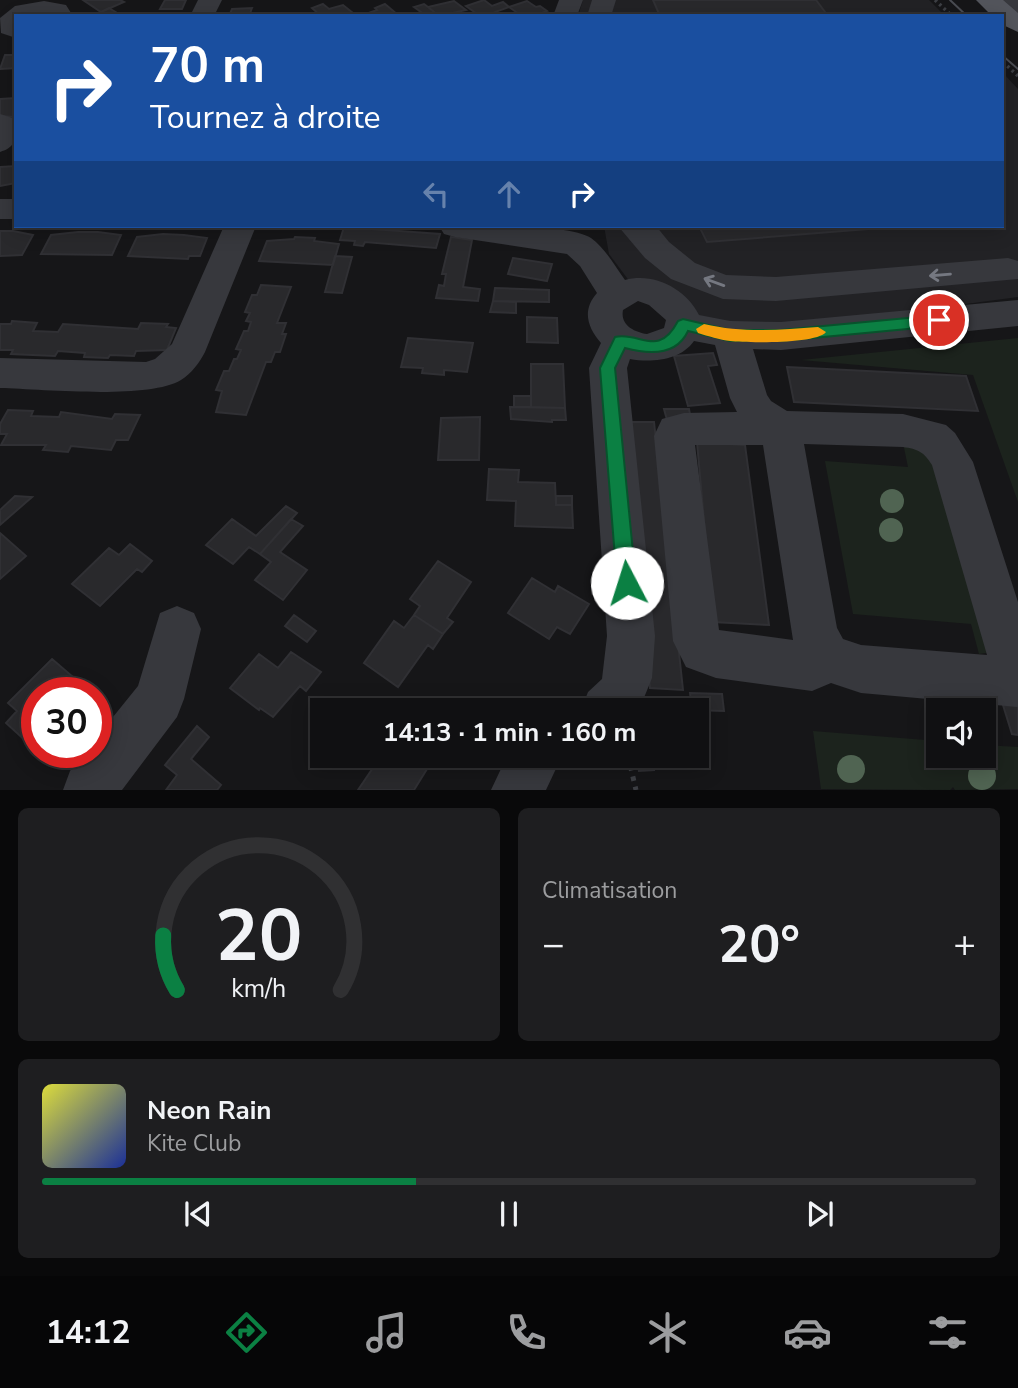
<!DOCTYPE html>
<html lang="fr">
<meta charset="utf-8">
<style>
body{margin:0;font-family:"Nunito Sans",sans-serif;background:#1e1e20;color:#f1f3f6;height:100vh;display:flex;flex-direction:column;font-size:26px;white-space:nowrap}
*{box-sizing:border-box;margin:0}
p{font-size:23px;color:#9c9d9f}
.icon{flex:none;width:38px;height:38px;fill:none;stroke:currentColor;stroke-width:2;stroke-linecap:round;stroke-linejoin:round}
.map{position:relative;height:790px;overflow:hidden}
.sheet{display:flex;flex-direction:column;gap:18px;padding:18px;background:#09090a;flex:1}
.sheet>*{flex:none}
.banner{position:absolute;left:14px;top:14px;width:990px;height:214px;border-radius:0px;box-shadow:0 4px 18px #0003,0 0 0 2px #303032;background:#1a4fa0;color:#fff;overflow:hidden}
.fabs{position:absolute;left:926px;top:698px;display:grid;gap:14px}
.fabs a{display:grid;place-items:center;width:70px;height:70px;border-radius:0px;background:#101012;box-shadow:0 4px 18px #0003,0 0 0 2px #303032;font-size:35px}
.speed{position:absolute;left:21px;top:677px;display:flex;gap:14px;font-size:35px;font-weight:700;text-align:center}
.speed>*{display:grid;place-content:center;width:91px;height:91px;border-radius:50%;background:#101012;box-shadow:0 4px 18px #0003,0 0 0 2px #303032;line-height:1}
.speed .limit{border:10px solid #d22;background:#fff;color:#111}
.pin{position:absolute;display:grid;place-items:center;width:60px;height:60px;color:#fff;margin:-30px;border:4px solid #fff;border-radius:50%;box-shadow:0 2px 7px #0007}
.me{position:absolute;width:77px;margin:-38px;rotate:355deg;stroke-linejoin:round;filter:drop-shadow(0 0 5px #0008)}
.turn{display:flex;align-items:center;gap:24px;height:147px;padding:0 21px;font-size:32px}
.turn .icon{width:91px;height:91px;stroke-width:2.5}
.turn b{display:block;font-size:49px;line-height:60px}
.lanes{display:flex;align-items:center;height:66px;padding:0 21px;background:#0003;justify-content:center;gap:35px;direction:ltr}
.lanes .off{opacity:.35}
.big{font-size:52px;font-weight:700;line-height:1.1}
.sheet .tile{flex:1;display:flex;flex-direction:column;justify-content:center;gap:10px;min-width:0;padding:0 24px;border-radius:10px;background:#1e1e20}
.sheet .dial{align-items:center;gap:0}
.dial svg{height:182px;overflow:visible;fill:none;stroke:#303032;stroke-width:7;stroke-linecap:round;text-anchor:middle}
.dial text{fill:#f1f3f6;stroke:none}
.song{display:flex;align-items:center;gap:21px}
.cover{width:84px;height:84px;border-radius:10px;background:linear-gradient(135deg,hsl(60 70% 55%),hsl(230 70% 35%))}
.played{height:7px;border-radius:4px;background:linear-gradient(90deg,#0b8043 40%,#303032 40%)}
.keys{display:flex;justify-content:space-around;direction:ltr}
.heat{display:flex;justify-content:space-between;align-items:center;font-size:38px;direction:ltr}
.sheet .tiles{flex:1;display:grid;gap:18px;grid-template-columns:1fr 1fr}
.tile:last-child{grid-column:span 2}
.trip{position:absolute;left:310px;top:698px;width:399px;height:70px;border-radius:0px;background:#101012;box-shadow:0 4px 18px #0003,0 0 0 2px #303032;font-weight:700;line-height:70px;text-align:center}
.menu{display:flex;height:112px;justify-content:space-around;align-items:center;background:#060607;color:#9c9d9f}
.menu .icon{width:49px;height:49px}
.menu .on{color:#0b8043}
.menu b{font-size:32px;color:#f1f3f6}
.map>svg:first-child{display:block}
.built{fill:#222225}
.green{fill:#1c231d}
.building{fill:#29292c;stroke:#303034;stroke-width:2}
.lines{fill:none;stroke-linecap:round;stroke-linejoin:round}
.path-far1{stroke:#3d3f44;stroke-width:3.5;stroke-dasharray:2.5 3.5;stroke-linecap:butt}
.path{stroke:#3d3f44;stroke-width:5;stroke-dasharray:4.5 6;stroke-linecap:butt}
.minor{fill:#37383d;fill-rule:evenodd}
.major{fill:#53555c;fill-rule:evenodd}
.tram{stroke:#4a4c52;stroke-width:2}
.tree{fill:#506452}
.oneway{stroke:#757881}
.route{fill:#0b8043;stroke:#07532c;stroke-width:2}
.slow{fill:#f59e0b}
</style>
<div class="map">
<svg width="1018" height="790" viewBox="0 0 1018 790">
<rect width="100%" height="100%" fill="#161618"/>
<!-- built -->
<path class="built" d="M583,0H929L945,16H578Z
M1003,73L1018,89V297L771,330L731,328L639,294L609,254L604,226H1003Z"/>
<!-- green -->
<path class="green" d="M1018,338V502L973,375L801,360Z
M903,443L928,445L992,652L979,654L971,624L853,614L825,461L908,467Z
M813,731L938,741V756H984V745L1018,747V789L955,790L953,787L950,790L821,789Z"/>
<!-- building -->
<path class="building" d="M83,0H120L124,2L101,12Z
M165,0H186L182,9H160Z
M484,0L492,6L503,2L509,7L495,12L500,16H480L466,6Z
M653,0H816L828,16H660Z
M454,1L466,10L439,16L428,7Z
M527,1L536,7L540,6L547,11L534,16H522L509,7Z
M323,4L329,9L343,5L353,13L321,16L312,8Z
M385,4L398,15H363L377,10L375,8Z
M424,4L428,7L439,16H411L421,12L414,7Z
M109,8L122,16H93Z
M252,8L249,16H229L232,9Z
M5,55H16V68L0,69Z
M15,98L16,117L0,116V99Z
M16,166V183L0,186V167Z
M699,226H906L707,242Z
M344,227L440,234L436,248L365,242L363,246L354,245L355,241L340,240Z
M0,231H13L33,235L22,255L0,256Z
M78,232H98L121,235L112,255L41,254L51,235Z
M163,234L184,235L207,238L200,256H189L188,259L128,256L137,237Z
M295,237L315,238L314,241L339,244L333,265L259,261L267,241L294,239Z
M451,237L472,240L463,287L480,289L478,301L436,298L439,285L444,286L446,274H442Z
M335,256L352,257L342,293L325,292Z
M513,258L552,264L547,281L508,274Z
M261,285L291,287L277,323H286L282,334H286L280,352H275L271,362H266L246,415L216,412L222,391L216,390L224,371H229L234,359H237L241,350L236,349L244,331H248L251,322L246,321L250,313L245,312L252,295H257Z
M495,288L549,290V302L493,301Z
M493,301L516,302V313L490,312Z
M527,317L557,318L558,343L527,342Z
M12,321L37,323L33,331L58,332L63,324L138,329L141,323L168,324L166,327L176,328L167,350L136,351L134,356L110,355L108,358L84,357L85,353L58,351L55,356L11,354L13,350H0V324H11Z
M408,338L473,343L467,372L444,370V375L422,373L423,368L401,367Z
M713,353L717,365L708,366L720,403L688,406L674,356Z
M531,364H563L565,408L531,407Z
M787,367L966,376L978,411L794,402Z
M514,396H531V407H514Z
M510,407L565,408L566,420H552V422L511,419Z
M664,409H689L691,420H667Z
M8,410L33,411L31,416L59,417L61,412L112,419L115,414L140,415L128,440H116L111,450L71,446L68,452L43,450L46,445H1L7,434H0V424Z
M480,417L479,460H438L441,418Z
M626,422H654L683,690L650,688Z
M697,442L745,445L769,625L713,622Z
M489,469L519,470L518,482L555,483L556,505H572L573,528L515,526L516,501L487,500Z
M15,496L32,497L0,525V510Z
M556,496H572V505H556Z
M286,506L297,513L260,554L249,547L233,564L206,545L232,519L256,536Z
M291,519L303,526L280,552L307,570L283,600L255,580L271,562L260,554Z
M0,533L26,556L0,579Z
M130,544L152,561L142,572L137,569L100,606L72,584L109,548L119,555Z
M438,561L471,582L447,618L453,622L443,634L414,615L420,606L410,599Z
M532,578L555,592L558,586L589,604L570,634L557,627L549,639L508,613Z
M294,615L316,631L307,642L285,626Z
M414,615L443,634L433,649L428,645L398,687L364,663L394,621L404,628Z
M291,652L321,672L306,691L300,686L273,717L260,708L259,710L230,688L259,654L278,668Z
M52,659L80,683L71,693H37V737L29,744L6,723L17,711L8,703Z
M690,693L722,694L724,711L692,710Z
M1003,705L1018,706V735L1012,734Z
M197,726L209,737L191,759L221,785L217,790H166L177,775L165,765Z
M381,756H426L432,761L414,790H358Z
M637,756H652L654,770L639,771Z"/>
<g class="lines">
<!-- path-far1 -->
<path class="path-far1" d="M935,0L952,16
M1003,62L1018,76"/>
<!-- path -->
<path class="path" d="M628,756L636,790"/>
<!-- minor -->
<path class="minor" d="M198,0H222L214,16H190Z
M559,0H583L577,16H553Z
M592,0H616L611,16H587Z
M993,0H1018V18L1009,16Z
M44,1L66,5L73,16H16V38L1,33L0,18L15,6Z
M0,114L16,119C16,135 18,147 0,152Z
M0,199H16V219H0Z
M224,226H256L205,352C200,362 191,374 181,380C148,400 42,389 0,388V358L146,362L155,359L172,344Z
M439,226C468,225 569,223 591,238C605,248 615,266 625,280C654,272 686,289 699,315L730,321L781,322L1018,300V326L781,350L753,349L767,395L771,401L787,411L903,414L946,425L955,433L973,462L1018,602V707L861,693L831,683L812,691L716,678L686,667L673,641L654,436L662,419L684,413L737,412L730,398L715,345L694,341C681,360 652,363 630,359L627,368L655,636L652,678L639,710H581L588,692L602,679L607,636L589,368L601,343C587,327 582,310 597,293L580,266L567,254L455,237L444,234ZM638,301L649,305L666,320L664,328L647,334C634,332 620,325 623,310ZM804,444L903,447C918,449 924,452 932,465L987,655L861,645L843,639L837,628ZM695,445H763L793,640L719,630Z
M618,226H656L669,242L695,263L726,275L776,277L1008,258L1018,261V279L776,301L723,299L671,279L645,258Z
M177,606L194,613L201,629L184,699L177,717L122,790H63L70,771L85,752H96V738L138,686L160,613Z
M507,756H562L546,790H491Z"/>
<!-- major -->
<path class="major" d="M976,0H1003L1018,13V32L1003,25V16H992Z"/>
<!-- tram -->
<path class="tram" d="M950,0L967,16
M1003,56L1018,69"/>
</g>
<!-- trees -->
<g class="tree">
<circle cx="892" cy="501" r="12"/>
<circle cx="891" cy="530" r="12"/>
<circle cx="851" cy="769" r="14"/>
<circle cx="982" cy="776" r="14"/>
</g>
<!-- one-way arrows -->
<defs><path id="oneway-shaft" d="M-6 0H5M1.5-3L5.5 0L1.5 3" fill="none" stroke-width="1.6" stroke-linecap="round" stroke-linejoin="round" transform="scale(1.75)"/></defs>
<g class="oneway">
<use href="#oneway-shaft" transform="translate(940 275) rotate(175)"/>
<use href="#oneway-shaft" transform="translate(714 282) rotate(-160)"/>
</g>
<!-- route -->
<path class="route" d="M939,315L947,320L939,326L781,341H730L688,331C676,357 647,354 625,348L615,368L636,583L633,590L627,592L620,590L617,583L600,368L615,337C640,331 658,359 678,321L683,319L730,330H781Z"/>
<!-- slow -->
<path class="slow" d="M704,324C742,333 779,330 818,327L826,332C817,344 747,343 730,341C720,340 708,336 698,333L696,329Z"/>
</svg>
<div class="fabs">
<a><svg class="icon" aria-label="sound" viewBox="0 0 24 24"><path d="M4 9h4l5-4v14l-5-4H4zM17 9q2 3 0 6"/></svg></a>
</div>
<div class="speed"><div class="limit">30</div></div>
<div class="pin" style="left:939px;top:320px;background:#d93025"><svg class="icon" aria-label="arrive" viewBox="0 0 24 24"><path d="M6 21V4h12l-3 4 3 4H6"/></svg></div>
<svg class="me" style="left:627px;top:583px" viewBox="-20 -20 40 40"><circle r="19" fill="#fff"/><path d="M0-13L10 11 0 6-10 11z" fill="#0b8043"/></svg>
<div class="trip">14:13 · 1 min · 160 m</div>
<div class="banner">
<div class="turn"><svg class="icon" aria-label="right" viewBox="0 0 24 24"><path d="M7 20v-9h11M14 6l5 5-5 5"/></svg><div><b>70 m</b>Tournez à droite</div></div>
<div class="lanes"><svg class="icon off" aria-label="left" viewBox="0 0 24 24"><path d="M17 20v-9H6M10 6l-5 5 5 5"/></svg><svg class="icon off" aria-label="ahead" viewBox="0 0 24 24"><path d="M12 20V5M6 11l6-6 6 6"/></svg><svg class="icon" aria-label="right" viewBox="0 0 24 24"><path d="M7 20v-9h11M14 6l5 5-5 5"/></svg></div>
</div>
</div>
<section class="sheet">
<div class="tiles">
<div class="tile dial"><svg viewBox="0 0 100 80">
<path d="M14 69A42 42 0 1 1 86 69"/>
<path d="M14 69A42 42 0 0 1 8 45" stroke="#0b8043"/>
<text x="50" y="56" font-size="32" font-weight="700">20</text>
<text x="50" y="72" font-size="11">km/h</text>
</svg></div>
<div class="tile"><p>Climatisation</p>
<div class="heat"><a>−</a><b class="big">20°</b><a>+</a></div>
</div>
<div class="tile">
<div class="song"><i class="cover"></i><div><b>Neon Rain</b><p>Kite Club</p></div></div>
<div class="played"></div>
<div class="keys"><svg class="icon" aria-label="previous" viewBox="0 0 24 24"><path d="M18 5L8 12l10 7zM5 5v14"/></svg><svg class="icon" aria-label="pause" viewBox="0 0 24 24"><path d="M8 5v14M16 5v14"/></svg><svg class="icon" aria-label="next" viewBox="0 0 24 24"><path d="M6 5l10 7-10 7zM19 5v14"/></svg></div>
</div>
</div>
</section>
<nav class="menu">
<b>14:12</b>
<svg class="icon on" aria-label="directions" viewBox="0 0 24 24"><path d="M12 3l9 9-9 9-9-9zM9 14v-3h6M13 9l2 2-2 2"/></svg>
<svg class="icon" aria-label="music" viewBox="0 0 24 24"><path d="M9 18V5l10-2v13"/><circle cx="6" cy="18" r="3"/><circle cx="16" cy="16" r="3"/></svg>
<svg class="icon" aria-label="phone" viewBox="0 0 24 24"><path d="M5 4h4l2 5-3 2q2 4 5 5l2-3 5 2v4C11 20 4 13 5 4z"/></svg>
<svg class="icon" aria-label="climate" viewBox="0 0 24 24"><path d="M12 3v18M4 7l16 10M4 17L20 7"/></svg>
<svg class="icon" aria-label="car" viewBox="0 0 24 24"><path d="M5 17H2v-5l4-1 3-4h7l3 4 3 1v5h-3M9 17h6M6 11h13"/><circle cx="7" cy="17" r="2"/><circle cx="17" cy="17" r="2"/></svg>
<svg class="icon" aria-label="filters" viewBox="0 0 24 24"><path d="M4 7h16M4 17h16"/><circle cx="9" cy="7" r="2"/><circle cx="15" cy="17" r="2"/></svg>
</nav>
